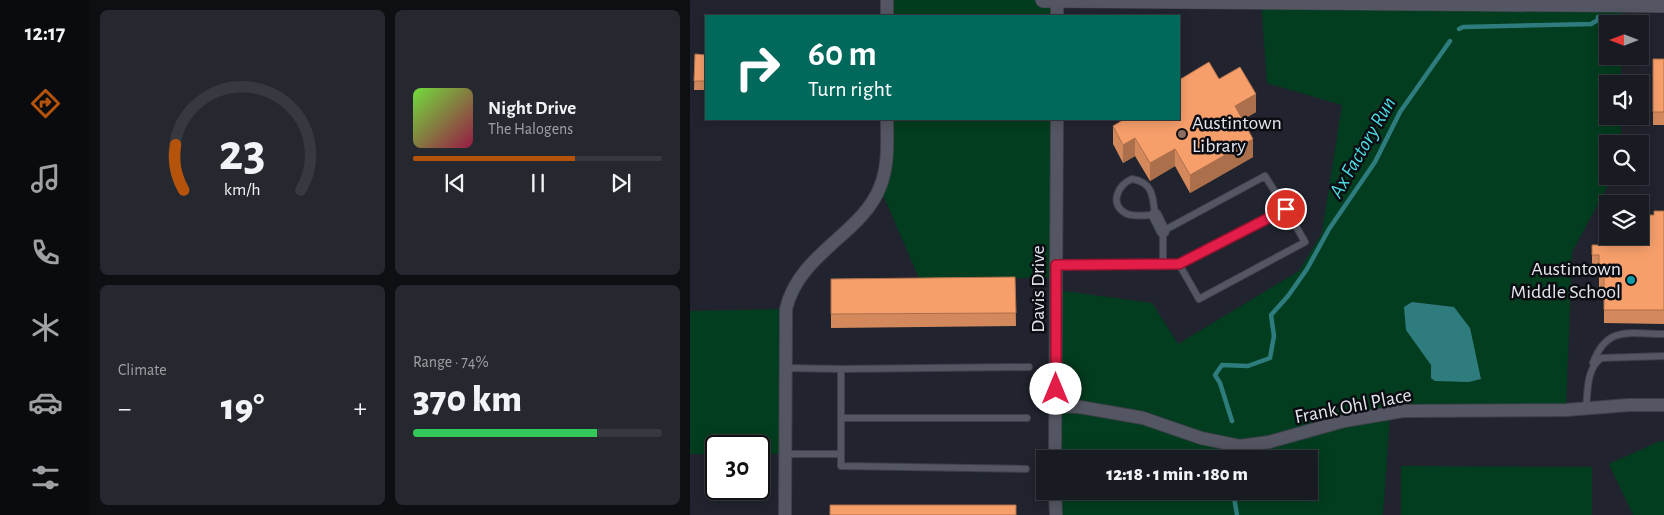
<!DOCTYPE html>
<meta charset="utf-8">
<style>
body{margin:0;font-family:"Alegreya Sans",sans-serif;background:#26282f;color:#f1f3f6;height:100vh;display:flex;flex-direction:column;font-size:19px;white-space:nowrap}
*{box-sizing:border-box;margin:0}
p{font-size:16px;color:#9fa1a5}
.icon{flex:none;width:28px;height:28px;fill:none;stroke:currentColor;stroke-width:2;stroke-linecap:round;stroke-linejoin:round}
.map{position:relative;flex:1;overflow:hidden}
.side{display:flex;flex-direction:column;gap:10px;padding:10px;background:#0e0f13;width:600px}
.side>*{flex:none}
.banner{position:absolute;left:15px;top:15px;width:475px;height:105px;border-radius:0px;box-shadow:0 2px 12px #0003,0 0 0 1px #373940;background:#00695c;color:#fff;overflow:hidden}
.needle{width:32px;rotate:270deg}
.buttons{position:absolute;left:909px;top:15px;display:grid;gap:10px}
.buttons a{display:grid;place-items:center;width:50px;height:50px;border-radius:0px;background:#191b22;box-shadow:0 2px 12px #0003,0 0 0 1px #373940;font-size:25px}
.speed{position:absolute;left:15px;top:435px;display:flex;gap:10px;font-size:25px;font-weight:700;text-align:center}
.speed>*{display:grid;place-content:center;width:65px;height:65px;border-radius:50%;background:#191b22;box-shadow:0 2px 12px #0003,0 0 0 1px #373940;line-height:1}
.speed .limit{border:2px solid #111;border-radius:8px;background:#fff;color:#111}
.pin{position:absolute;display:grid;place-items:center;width:42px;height:42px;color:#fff;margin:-21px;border:2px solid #fff;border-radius:50%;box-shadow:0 1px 5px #0007}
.me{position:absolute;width:55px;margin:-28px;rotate:0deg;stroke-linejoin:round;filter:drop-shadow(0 0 4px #0008)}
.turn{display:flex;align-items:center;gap:18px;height:105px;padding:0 20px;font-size:22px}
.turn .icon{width:65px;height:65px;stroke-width:2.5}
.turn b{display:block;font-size:35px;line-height:42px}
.big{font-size:38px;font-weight:800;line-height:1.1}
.side .card{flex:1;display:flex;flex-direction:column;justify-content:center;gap:8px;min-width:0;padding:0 18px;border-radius:8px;background:#26282f}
.side .dial{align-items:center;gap:0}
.dial svg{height:130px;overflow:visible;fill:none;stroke:#373940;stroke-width:7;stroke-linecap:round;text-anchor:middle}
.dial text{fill:#f1f3f6;stroke:none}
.song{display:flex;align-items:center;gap:15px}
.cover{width:60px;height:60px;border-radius:8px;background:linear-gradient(135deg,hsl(100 70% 55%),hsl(340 70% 35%))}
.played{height:5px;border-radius:2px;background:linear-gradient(90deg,#b45309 65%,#373940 65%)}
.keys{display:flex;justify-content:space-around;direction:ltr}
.heat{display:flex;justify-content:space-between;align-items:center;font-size:28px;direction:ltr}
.charge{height:8px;border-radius:4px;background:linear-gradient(90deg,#34c759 74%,#373940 0)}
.side .tiles{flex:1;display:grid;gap:10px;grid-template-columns:repeat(2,1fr)}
.trip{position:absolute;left:346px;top:450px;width:282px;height:50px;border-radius:0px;background:#191b22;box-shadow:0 2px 12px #0003,0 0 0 1px #373940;font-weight:800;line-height:50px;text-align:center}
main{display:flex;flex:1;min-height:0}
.menu{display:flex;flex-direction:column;width:90px;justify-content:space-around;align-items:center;background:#0a0b0e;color:#9fa1a5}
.menu .icon{width:35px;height:35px}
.menu .active{color:#b45309}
.menu b{font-size:22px;color:#f1f3f6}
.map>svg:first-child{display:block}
.green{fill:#023d1f;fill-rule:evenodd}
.water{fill:#2f7c7f}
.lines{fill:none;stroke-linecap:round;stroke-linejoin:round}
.stream{stroke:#2f7c7f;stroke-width:4.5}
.service-casing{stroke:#3f414a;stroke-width:8}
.minor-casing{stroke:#3f414a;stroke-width:14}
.tertiary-casing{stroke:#3f414a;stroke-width:16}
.service{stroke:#545763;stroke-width:6}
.minor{stroke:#545763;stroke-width:12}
.tertiary{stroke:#545763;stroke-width:15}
.wall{fill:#d4895c}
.shaded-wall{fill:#ac6f4b}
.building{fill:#f69f6b;stroke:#ac6f4b}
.route-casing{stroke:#92132f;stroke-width:12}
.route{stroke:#e11d48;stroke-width:9}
.education-dot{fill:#8d6e63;stroke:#0c0d12;stroke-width:2}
.culture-dot{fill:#0f9aa8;stroke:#0c0d12;stroke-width:2}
.labels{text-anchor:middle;stroke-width:5;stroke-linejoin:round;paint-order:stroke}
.poi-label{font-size:20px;fill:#e4e6ee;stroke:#0c0d12;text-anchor:start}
.street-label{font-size:20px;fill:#e4e6ee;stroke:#0c0d12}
.water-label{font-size:21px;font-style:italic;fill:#49dfe5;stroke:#0c0d12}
</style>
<main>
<nav class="menu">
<b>12:17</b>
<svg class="icon active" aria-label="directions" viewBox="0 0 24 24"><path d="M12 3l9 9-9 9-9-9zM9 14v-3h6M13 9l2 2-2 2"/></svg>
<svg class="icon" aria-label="music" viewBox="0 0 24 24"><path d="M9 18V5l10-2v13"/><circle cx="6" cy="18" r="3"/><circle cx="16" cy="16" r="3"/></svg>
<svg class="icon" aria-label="phone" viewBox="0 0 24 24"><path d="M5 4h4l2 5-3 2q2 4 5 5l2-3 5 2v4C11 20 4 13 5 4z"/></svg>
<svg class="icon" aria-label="climate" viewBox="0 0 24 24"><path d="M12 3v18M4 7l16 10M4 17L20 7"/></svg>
<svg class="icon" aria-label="car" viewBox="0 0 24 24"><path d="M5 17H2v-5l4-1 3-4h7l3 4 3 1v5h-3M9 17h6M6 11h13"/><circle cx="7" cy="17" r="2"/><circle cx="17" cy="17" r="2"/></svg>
<svg class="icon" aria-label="filters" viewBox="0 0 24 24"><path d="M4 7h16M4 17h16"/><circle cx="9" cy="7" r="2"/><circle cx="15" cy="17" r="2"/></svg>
</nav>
<section class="side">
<div class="tiles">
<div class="card dial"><svg viewBox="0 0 100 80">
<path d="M14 69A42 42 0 1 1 86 69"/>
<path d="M14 69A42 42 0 0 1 9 41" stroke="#b45309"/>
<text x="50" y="56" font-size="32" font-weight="700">23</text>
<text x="50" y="72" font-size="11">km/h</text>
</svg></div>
<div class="card">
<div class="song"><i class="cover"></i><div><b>Night Drive</b><p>The Halogens</p></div></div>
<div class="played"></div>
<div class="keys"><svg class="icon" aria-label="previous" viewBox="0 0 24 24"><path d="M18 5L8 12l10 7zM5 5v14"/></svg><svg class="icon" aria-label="pause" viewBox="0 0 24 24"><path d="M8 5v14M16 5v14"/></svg><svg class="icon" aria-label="next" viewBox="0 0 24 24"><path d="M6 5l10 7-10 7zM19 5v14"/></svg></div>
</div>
<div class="card"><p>Climate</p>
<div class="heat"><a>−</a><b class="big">19°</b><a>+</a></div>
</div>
<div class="card"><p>Range · 74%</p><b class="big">370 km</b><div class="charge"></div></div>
</div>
</section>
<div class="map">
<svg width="974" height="515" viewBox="0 0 974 515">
<rect width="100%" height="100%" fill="#21242e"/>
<!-- green -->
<path class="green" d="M197,0H367V16H197Z
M571,1L932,5V24H918V56H931V84H918V116H931V144H918V176H923L882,252L876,410L700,413L693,515H366L365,491H620V459H365L366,290L462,303L488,344L609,271L632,233L652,105L577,83ZM722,302L764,307L741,378V365L714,307Z
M197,119H367L366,278H229L190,188Z
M96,309L95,454H69V446H26V454H0V311Z
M970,441H974V515H943L919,464Z
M711,466L902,467V515H711Z"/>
<!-- water -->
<path class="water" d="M722,302L764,307L780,328L791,379L779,382L745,381L741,378V365L716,330L714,307Z"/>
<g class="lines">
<!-- stream -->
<path class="stream" d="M769,29L773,27L901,24L908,20V17
M542,421L530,383L525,375L532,365L558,366L580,358L584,336L581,315L598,296L617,269L639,229L685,162L710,112L760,41
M543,491L547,515"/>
<!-- service casing -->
<g class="service-casing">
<path id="service" d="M442,179C463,182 463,197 465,215C457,215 445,217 437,214C418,205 428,184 442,179Z
M489,264L509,299L615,242L596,209
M366,265L489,264L494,262L596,209L575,176L473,231V263
M903,363C917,325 939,334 974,334
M96,368L151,369
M896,408C898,391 896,370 911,358L974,356
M151,418H337
M95,454H151
M336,469L151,466V369L339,367"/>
</g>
<!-- minor casing -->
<g class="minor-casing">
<path id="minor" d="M367,0V16
M197,16V0
M465,215L473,231
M365,406L390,407L453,418L511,438L550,446L579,442L654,421L713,411L876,410L939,405H974
M365,459L367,119
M365,491L366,515
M95,515L96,309C109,253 172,234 190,187C199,165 197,142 197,119"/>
</g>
<!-- tertiary casing -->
<g class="tertiary-casing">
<path id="tertiary" d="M353,0L974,5"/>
</g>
<!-- service -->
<use href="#service" class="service"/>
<!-- minor -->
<use href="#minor" class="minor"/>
<!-- tertiary -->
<use href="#tertiary" class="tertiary"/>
</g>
<!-- wall -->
<path class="wall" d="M5,54L16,55V90H4Z
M963,59H974V125H963Z
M529,79L566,112L552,120L563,157L500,193L485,166L460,181L445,156L433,163L423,144V126L431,121V119H489Z
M974,211V324L914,323V291H909V269H902V245H909L918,236L964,215Z
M325,277L326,326L141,328V279Z"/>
<!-- shaded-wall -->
<path class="shaded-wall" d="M566,94V112L545,124V106Z
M445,138V156L433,163V145Z
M563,139V157L500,193V175Z
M485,149V166L460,181V163Z"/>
<!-- building -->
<path class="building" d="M5,54L16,55V81H4Z
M963,59H974V112H963Z
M519,62L529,79L550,67L566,94L545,106L563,139L500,175L485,149L460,163L445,138L433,145L423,126L435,119H434H489V80Z
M909,211L918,212V236H950V215H964V211H974V310H914V277H909V255H902V245H909Z
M325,277L326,313L141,314V279Z
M140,505H326V515H140Z"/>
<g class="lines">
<!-- route casing -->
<g class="route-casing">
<path id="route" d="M366,389V265L489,264L596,209"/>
</g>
<!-- route -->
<use href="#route" class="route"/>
</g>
<!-- markers -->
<circle class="education-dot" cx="492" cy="134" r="5"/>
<circle class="culture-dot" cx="941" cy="280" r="5"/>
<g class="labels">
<!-- poi labels -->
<g class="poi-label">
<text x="502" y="129">Austintown<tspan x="502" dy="23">Library</tspan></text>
<text x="931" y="275" text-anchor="end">Austintown<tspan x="931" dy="23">Middle School</tspan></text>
</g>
<!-- street labels -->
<g class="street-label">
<text transform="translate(347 289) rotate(-90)" y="7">Davis Drive</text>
<text transform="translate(663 405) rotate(-11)" y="7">Frank Ohl Place</text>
</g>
<!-- water labels -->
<g class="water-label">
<text transform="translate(672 147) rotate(-60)" y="7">Ax Factory Run</text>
</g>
</g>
</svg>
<div class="buttons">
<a><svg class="needle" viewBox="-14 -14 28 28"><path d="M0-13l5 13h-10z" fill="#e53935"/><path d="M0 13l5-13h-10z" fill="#9fa1a5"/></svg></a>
<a><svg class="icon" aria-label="sound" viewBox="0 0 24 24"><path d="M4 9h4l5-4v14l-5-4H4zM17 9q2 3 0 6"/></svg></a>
<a><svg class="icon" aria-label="search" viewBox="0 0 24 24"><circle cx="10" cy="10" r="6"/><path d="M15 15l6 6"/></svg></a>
<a><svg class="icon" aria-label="layers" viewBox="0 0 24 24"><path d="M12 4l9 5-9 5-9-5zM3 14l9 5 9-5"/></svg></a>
</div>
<div class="speed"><div class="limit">30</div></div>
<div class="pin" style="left:596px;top:209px;background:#d93025"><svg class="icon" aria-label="arrive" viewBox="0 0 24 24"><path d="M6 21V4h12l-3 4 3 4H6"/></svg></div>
<svg class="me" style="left:366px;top:389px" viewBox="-20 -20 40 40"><circle r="19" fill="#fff"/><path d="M0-13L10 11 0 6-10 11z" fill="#e11d48"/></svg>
<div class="trip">12:18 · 1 min · 180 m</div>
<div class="banner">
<div class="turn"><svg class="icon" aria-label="right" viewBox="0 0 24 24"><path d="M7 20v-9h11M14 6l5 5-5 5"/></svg><div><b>60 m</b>Turn right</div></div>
</div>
</div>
</main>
